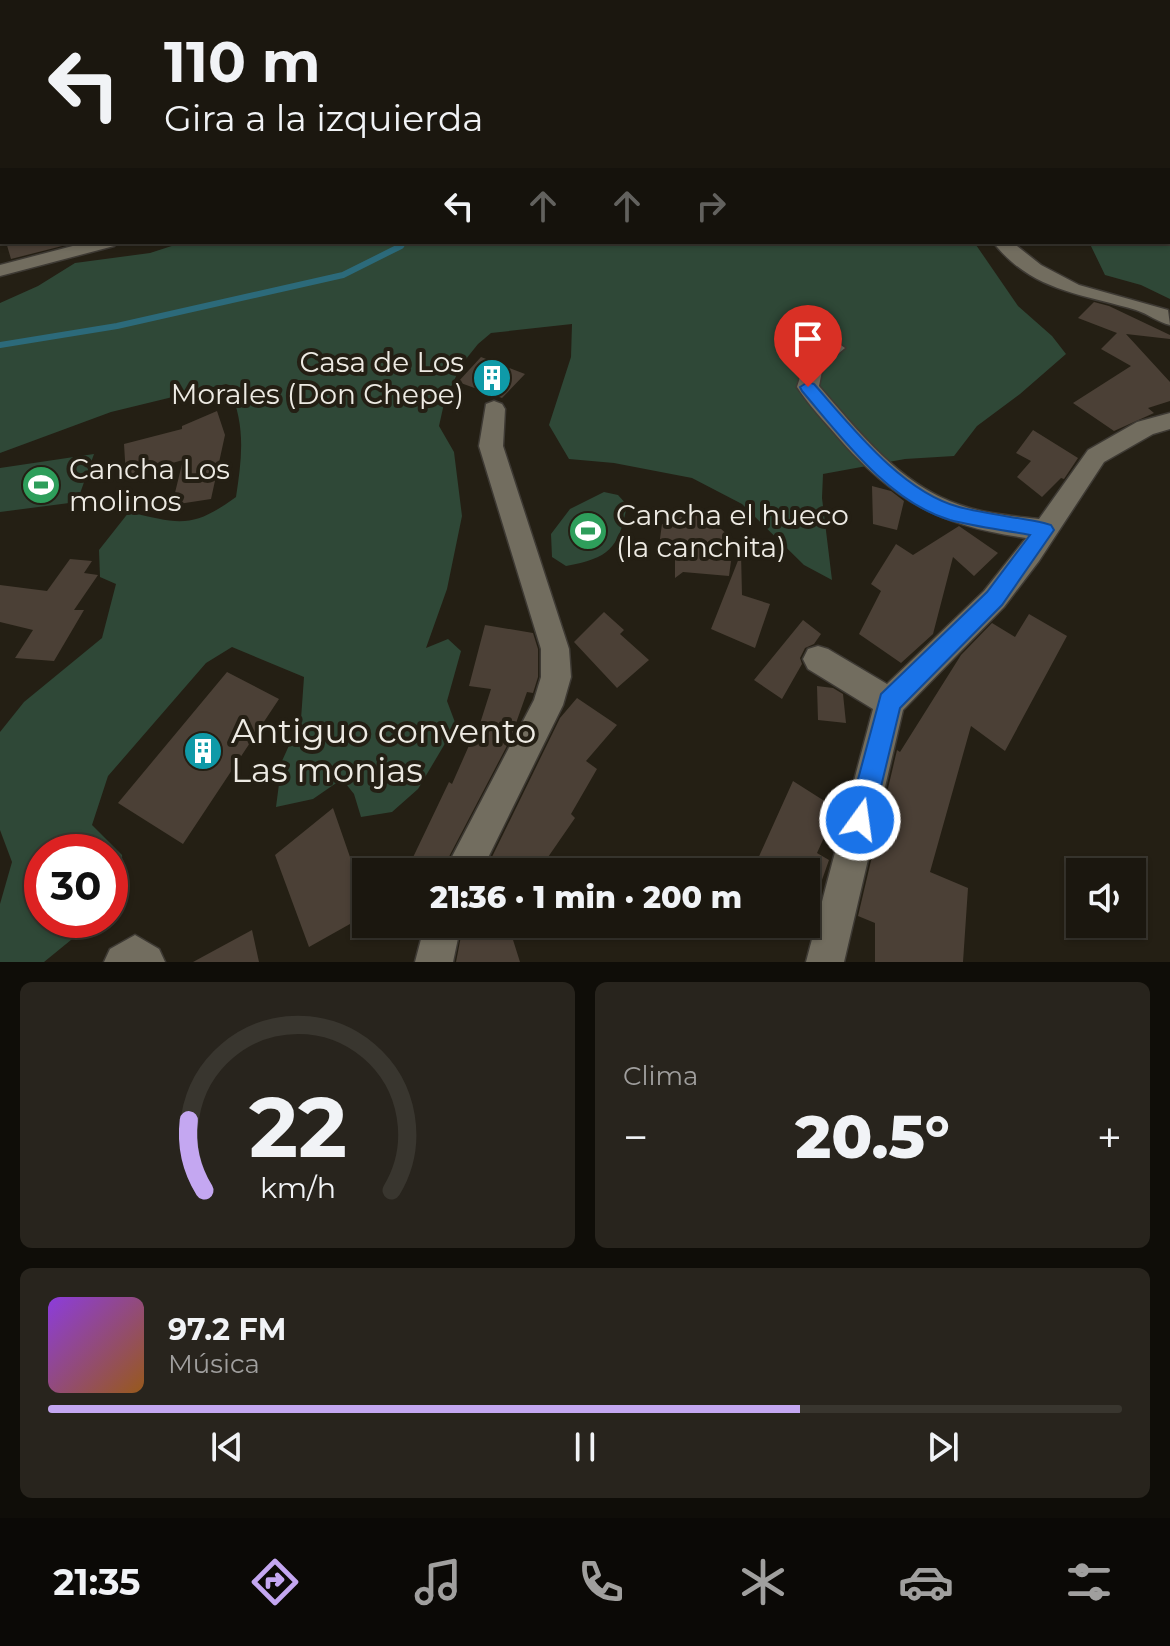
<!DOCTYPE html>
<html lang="es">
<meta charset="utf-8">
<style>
body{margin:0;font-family:Montserrat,sans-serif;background:#28241d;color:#f1f3f6;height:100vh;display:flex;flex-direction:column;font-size:30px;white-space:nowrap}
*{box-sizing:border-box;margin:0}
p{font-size:26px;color:#a09f9e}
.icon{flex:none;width:44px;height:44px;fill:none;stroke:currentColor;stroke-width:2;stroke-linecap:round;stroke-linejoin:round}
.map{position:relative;height:962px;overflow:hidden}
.side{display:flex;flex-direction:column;gap:20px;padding:20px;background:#0f0d08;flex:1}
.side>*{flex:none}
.top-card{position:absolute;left:0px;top:0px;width:1170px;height:244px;box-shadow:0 2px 6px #0004,0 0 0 2px #39362f;background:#1b170f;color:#f1f3f6;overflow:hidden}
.buttons{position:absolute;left:1066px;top:858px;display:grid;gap:16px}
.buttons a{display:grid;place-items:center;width:80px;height:80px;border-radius:0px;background:#1b170f;box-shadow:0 2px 6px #0004,0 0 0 2px #39362f;font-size:40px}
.speed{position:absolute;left:24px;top:834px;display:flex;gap:16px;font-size:40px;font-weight:700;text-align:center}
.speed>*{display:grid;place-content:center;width:104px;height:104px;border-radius:50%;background:#1b170f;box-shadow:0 2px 6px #0004,0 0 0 2px #39362f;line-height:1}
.speed .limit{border:12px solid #d22;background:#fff;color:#111}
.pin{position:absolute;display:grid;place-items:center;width:68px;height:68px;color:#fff;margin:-82px -34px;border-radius:50% 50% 50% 0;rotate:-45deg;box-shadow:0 0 8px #0007}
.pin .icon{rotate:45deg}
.me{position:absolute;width:88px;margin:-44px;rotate:14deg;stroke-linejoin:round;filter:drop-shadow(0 0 6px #0008)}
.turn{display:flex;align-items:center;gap:28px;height:168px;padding:0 32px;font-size:36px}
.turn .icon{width:104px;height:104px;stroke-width:2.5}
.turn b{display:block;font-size:56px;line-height:68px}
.lanes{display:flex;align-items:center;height:76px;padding:0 32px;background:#0003;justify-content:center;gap:40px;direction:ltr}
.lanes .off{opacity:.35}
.big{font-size:60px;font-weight:800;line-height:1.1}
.side .widget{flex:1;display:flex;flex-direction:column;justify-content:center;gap:12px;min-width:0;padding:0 28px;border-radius:12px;background:#28241d}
.side .dial{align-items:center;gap:0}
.dial svg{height:208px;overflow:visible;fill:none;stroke:#39362f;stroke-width:7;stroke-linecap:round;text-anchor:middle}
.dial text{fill:#f1f3f6;stroke:none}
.song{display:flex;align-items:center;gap:24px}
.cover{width:96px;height:96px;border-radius:12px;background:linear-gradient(135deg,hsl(270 70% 55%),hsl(30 70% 35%))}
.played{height:8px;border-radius:4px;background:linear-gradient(90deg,#c4a7f1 70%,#39362f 70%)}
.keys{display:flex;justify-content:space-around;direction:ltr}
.heat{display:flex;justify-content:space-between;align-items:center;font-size:44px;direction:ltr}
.side .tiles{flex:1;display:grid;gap:20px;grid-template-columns:1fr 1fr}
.widget:last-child{grid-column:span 2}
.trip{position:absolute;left:352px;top:858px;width:468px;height:80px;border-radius:0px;background:#1b170f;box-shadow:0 2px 6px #0004,0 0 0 2px #39362f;font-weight:800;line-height:80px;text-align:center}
.tab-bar{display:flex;height:128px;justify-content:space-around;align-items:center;background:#0b0906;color:#a09f9e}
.tab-bar .icon{width:56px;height:56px}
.tab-bar .active{color:#c4a7f1}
.tab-bar b{font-size:36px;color:#f1f3f6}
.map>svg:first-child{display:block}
.green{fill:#2f4837}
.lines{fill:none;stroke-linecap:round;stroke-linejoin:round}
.stream-far1{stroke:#2c6a7a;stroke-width:4}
.stream{stroke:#2c6a7a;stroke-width:6}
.building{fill:#4b4036}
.minor-casing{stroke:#3e3a34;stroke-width:3}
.minor{fill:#726d5f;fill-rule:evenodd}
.route{fill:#1a73e8;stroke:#114b97;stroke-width:2}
.labels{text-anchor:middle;stroke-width:8;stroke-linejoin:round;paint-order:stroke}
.poi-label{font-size:28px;fill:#edeae3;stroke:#241f14;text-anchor:start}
.near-poi-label{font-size:34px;fill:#edeae3;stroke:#241f14;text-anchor:start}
</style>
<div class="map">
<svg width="1170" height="962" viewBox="0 0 1170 962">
<rect width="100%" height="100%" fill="#241f14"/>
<!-- green -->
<path class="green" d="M1168,173L1170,174V299L1141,285L1105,275L1089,242H1168Z
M184,242H974L1018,306L1052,336L1066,354L1020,394L977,426L954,456L905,459L823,474L822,498L832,580L804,565L742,504L692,478L614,463L569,459L549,425L571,357L572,324L491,333L478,344L462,364L445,399L439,426L454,452L462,516L447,589L426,648L448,639L461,651L447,701L456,725L418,789L392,812L361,817L354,794L342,779L313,799L276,807L282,761L301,719L304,677L232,647L206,663L108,776L92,825L122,855L125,908L110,916V852H42V920H102L82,931L44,962H0V904L12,862L0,830V732L24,702L102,638L116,584L100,577L99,550L129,512C180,524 192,529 236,497C242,458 246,425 229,388L232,386L226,384L111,412L0,453V303L38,286L75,263L150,253Z
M94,454L77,502L0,512V468Z
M604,492L618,495L627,505C619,548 610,558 566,566L552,557L551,534L570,509Z"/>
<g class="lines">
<!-- stream-far1 -->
<path class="stream-far1" d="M397,248L408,242"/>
<!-- stream -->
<path class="stream" d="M0,345L117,326L343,275L401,246"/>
</g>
<!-- building -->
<path class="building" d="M6,242H74V243L11,259Z
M1094,302L1109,306L1170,335V339L1126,334L1170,382V401L1148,408L1154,413L1114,431L1073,403L1131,366L1101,349L1117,333L1078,318Z
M481,357L525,374L502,398L458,382Z
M217,411L225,435L211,499L172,505L183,460L126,476L124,444L182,429V426Z
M1033,430L1078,458L1064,479L1061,478L1042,497L1017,477L1031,461L1016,453Z
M872,486L891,491L904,501L897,530L873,524Z
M695,506L729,536L701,558L731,561L729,576L683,572L675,578V548L659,546L662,524L669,525Z
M959,526L998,553L974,576L953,557L933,634L901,663L859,634L881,591L871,584L896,544L913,555Z
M741,553L742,595L770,604L755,648L711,629Z
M70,559L92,561L84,573L98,575L74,610H84L54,661L15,658L33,630L0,622V585L47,591Z
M604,612L624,630L620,634L649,660L617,688L574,642Z
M1029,614L1067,636L1005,751L971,726L930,872L968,888L963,962H875V923L858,916L897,750L900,752L961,655L992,623L1015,637Z
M803,620L821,634L814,644L805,648L800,658L802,664L782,699L754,680Z
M485,625L533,633L538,649V677L533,693L527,692L510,740L441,872H406L449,782L452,784L475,732L477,733L491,689L469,686Z
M227,672L279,699L183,844L118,803Z
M817,686L833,688L843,694L846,723L818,720Z
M577,698L617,725L586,761L597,769L571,814L575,818L546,860L561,872H500L489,863L560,718Z
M793,781L837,809L817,853L829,860L809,917H806V872H752Z
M333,808L366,903V915L309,947L275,855Z
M488,924H508L520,962H456L461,936Z
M252,930L259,962H193Z"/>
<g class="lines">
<!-- minor casing -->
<g class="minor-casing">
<path id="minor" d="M580,0H597L598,2H581Z
M1107,0H1118L1117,2Z
M1168,20H1170V26H1168Z
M1168,55L1170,56V67L1168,66Z
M1168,122H1170L1168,131Z
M88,242H117L114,246L0,276V265Z
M993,242H1012L1041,265L1079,285L1168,310L1170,325C1158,322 1148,314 1136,310C1082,294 1031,291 993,242Z
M835,341L845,348L823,366L819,386C859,432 900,485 960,505C985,514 1013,516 1039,519L1088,450L1137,422L1170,413V429L1153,434L1104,462L1039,561L1004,607L903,710L844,962H806L873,709L808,669L803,659L808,649L818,646L828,649L887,684L984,591L1026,538C940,526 893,501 836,435C823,420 808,404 797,387L806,358Z
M494,401L502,404L505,409L503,446L569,649L571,677L563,705L481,872H444L534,700L541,677V649L479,446L486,404Z
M425,924H461L453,962H415Z
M135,935L159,949L165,962H104L110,949Z"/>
</g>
<!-- minor -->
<use href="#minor" class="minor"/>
</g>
<!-- route -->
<path class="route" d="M808,382L814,384C852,427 901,491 959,507C986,514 1016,517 1044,523L1051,525L1054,530L1002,605L900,708L873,820L869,829L860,833L851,829L847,820L881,694L987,592L1030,535C1004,530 976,527 950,520C889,502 842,438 802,391L800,387Z"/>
<!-- icons -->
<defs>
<g id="building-disc" transform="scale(2)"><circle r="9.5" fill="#0f9aa8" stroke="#241f14"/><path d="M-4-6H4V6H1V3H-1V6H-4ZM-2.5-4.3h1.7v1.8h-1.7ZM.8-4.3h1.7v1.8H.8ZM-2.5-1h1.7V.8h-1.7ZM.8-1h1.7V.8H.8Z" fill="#fff"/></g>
<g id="stadium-disc" transform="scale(2)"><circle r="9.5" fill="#2e9e5b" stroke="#241f14"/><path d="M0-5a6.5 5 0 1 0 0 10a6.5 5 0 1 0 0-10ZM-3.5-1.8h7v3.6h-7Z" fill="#fff"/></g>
</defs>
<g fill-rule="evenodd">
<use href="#building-disc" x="492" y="378"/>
<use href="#stadium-disc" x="41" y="485"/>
<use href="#stadium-disc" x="588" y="531"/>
<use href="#building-disc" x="203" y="751"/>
</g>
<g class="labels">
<!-- poi labels -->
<g class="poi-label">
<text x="464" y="372" text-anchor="end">Casa de Los<tspan x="464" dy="32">Morales (Don Chepe)</tspan></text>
<text x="69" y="479">Cancha Los<tspan x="69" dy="32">molinos</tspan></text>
<text x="616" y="525">Cancha el hueco<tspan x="616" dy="32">(la canchita)</tspan></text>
</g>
<!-- near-poi labels -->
<g class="near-poi-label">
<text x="231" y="743">Antiguo convento<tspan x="231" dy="39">Las monjas</tspan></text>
</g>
</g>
</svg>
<div class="buttons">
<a><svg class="icon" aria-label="sound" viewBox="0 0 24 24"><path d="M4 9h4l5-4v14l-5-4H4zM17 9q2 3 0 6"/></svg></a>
</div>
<div class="speed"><div class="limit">30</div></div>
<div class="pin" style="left:808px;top:387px;background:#d93025"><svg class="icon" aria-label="arrive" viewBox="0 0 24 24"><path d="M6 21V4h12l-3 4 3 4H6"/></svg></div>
<svg class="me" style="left:860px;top:820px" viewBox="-20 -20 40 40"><circle r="17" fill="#1a73e8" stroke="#fff" stroke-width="3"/><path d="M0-11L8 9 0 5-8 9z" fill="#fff"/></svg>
<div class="trip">21:36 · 1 min · 200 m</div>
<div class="top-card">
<div class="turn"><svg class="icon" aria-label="left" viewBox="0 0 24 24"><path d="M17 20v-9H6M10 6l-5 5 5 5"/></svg><div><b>110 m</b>Gira a la izquierda</div></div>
<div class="lanes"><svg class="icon" aria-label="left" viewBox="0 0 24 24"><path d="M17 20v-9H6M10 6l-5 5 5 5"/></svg><svg class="icon off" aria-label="ahead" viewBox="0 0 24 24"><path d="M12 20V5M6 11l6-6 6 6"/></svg><svg class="icon off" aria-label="ahead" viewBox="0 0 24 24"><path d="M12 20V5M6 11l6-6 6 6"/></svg><svg class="icon off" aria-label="right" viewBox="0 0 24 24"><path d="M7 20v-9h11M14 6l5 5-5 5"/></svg></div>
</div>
</div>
<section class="side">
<div class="tiles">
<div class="widget dial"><svg viewBox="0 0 100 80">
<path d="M14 69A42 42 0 1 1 86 69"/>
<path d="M14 69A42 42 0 0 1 8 42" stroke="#c4a7f1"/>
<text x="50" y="56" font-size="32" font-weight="700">22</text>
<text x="50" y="72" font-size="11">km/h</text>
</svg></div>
<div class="widget"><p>Clima</p>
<div class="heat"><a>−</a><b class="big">20.5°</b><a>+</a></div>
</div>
<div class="widget">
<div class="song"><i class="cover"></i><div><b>97.2 FM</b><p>Música</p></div></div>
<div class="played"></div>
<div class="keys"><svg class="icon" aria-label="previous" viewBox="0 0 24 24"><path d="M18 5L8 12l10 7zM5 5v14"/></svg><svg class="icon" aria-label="pause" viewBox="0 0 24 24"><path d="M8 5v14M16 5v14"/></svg><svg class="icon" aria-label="next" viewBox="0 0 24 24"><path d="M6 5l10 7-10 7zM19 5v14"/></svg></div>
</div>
</div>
</section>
<nav class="tab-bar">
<b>21:35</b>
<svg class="icon active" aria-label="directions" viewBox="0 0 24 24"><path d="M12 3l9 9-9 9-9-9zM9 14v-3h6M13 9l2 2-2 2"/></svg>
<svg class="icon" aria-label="music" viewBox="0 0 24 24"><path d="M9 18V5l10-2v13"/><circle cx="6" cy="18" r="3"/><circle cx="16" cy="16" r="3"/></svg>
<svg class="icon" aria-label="phone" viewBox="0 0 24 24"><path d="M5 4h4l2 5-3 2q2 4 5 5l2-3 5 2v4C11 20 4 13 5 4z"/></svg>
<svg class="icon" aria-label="climate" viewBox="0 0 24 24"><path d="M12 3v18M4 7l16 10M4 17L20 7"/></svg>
<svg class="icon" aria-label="car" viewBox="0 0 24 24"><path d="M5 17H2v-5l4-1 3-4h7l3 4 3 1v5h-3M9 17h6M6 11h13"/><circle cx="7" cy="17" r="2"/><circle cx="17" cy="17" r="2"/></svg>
<svg class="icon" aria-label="filters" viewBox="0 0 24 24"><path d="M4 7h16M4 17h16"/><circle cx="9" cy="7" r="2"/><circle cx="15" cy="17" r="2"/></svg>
</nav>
